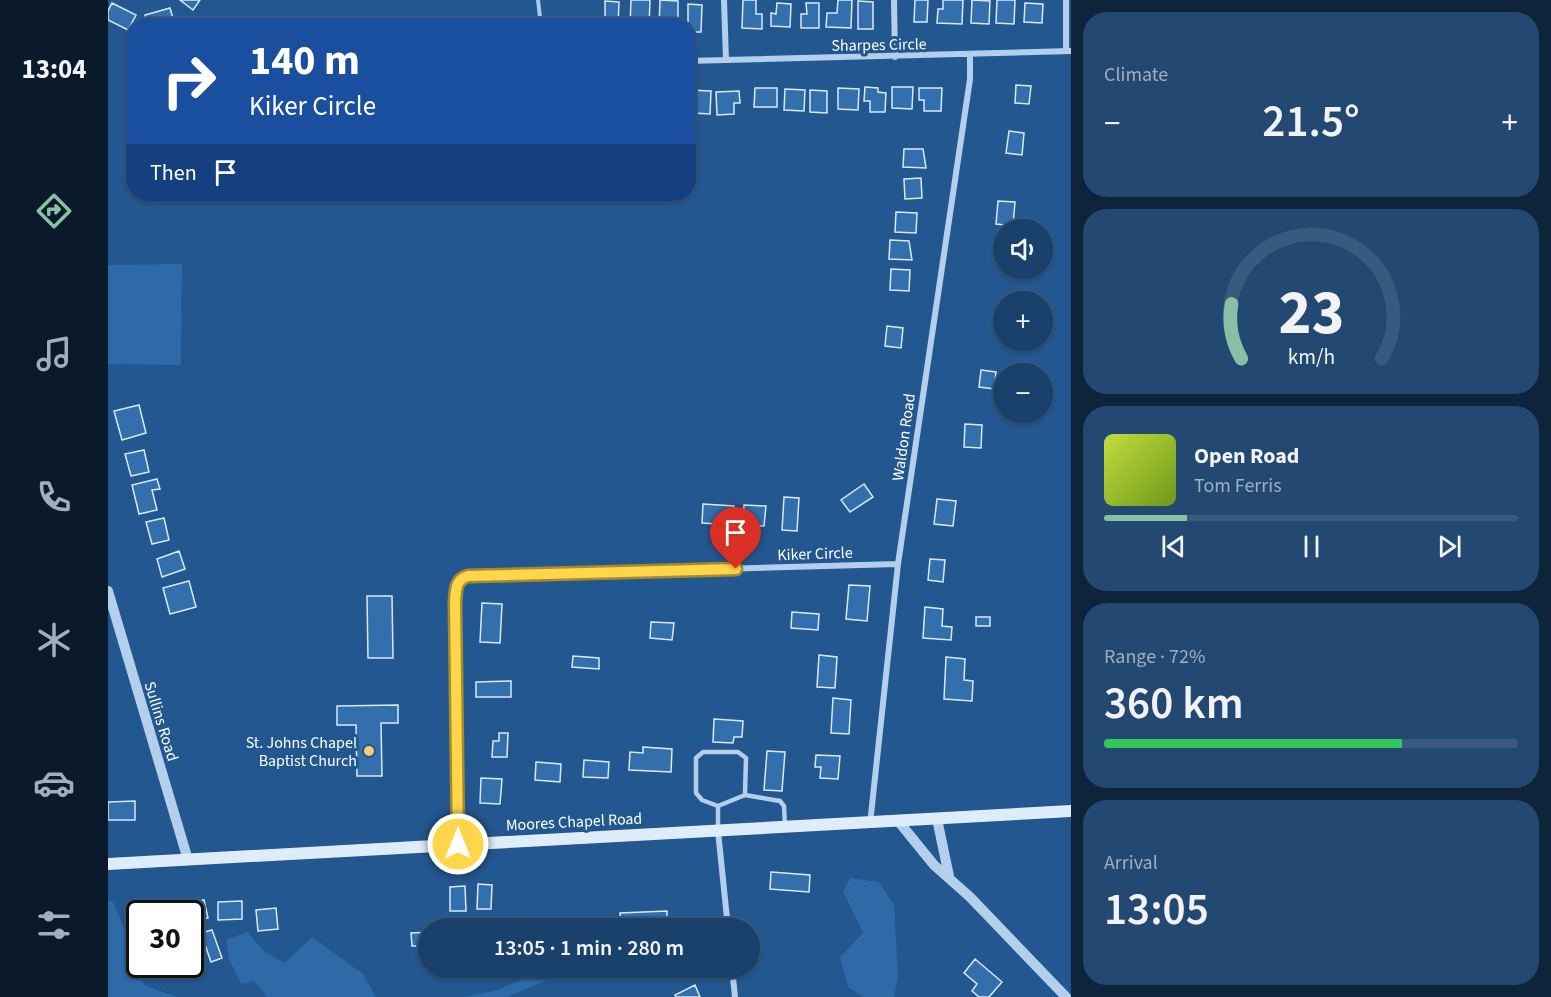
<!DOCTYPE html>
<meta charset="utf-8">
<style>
body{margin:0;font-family:"Source Sans 3",sans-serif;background:#234871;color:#f1f3f6;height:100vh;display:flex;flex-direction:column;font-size:22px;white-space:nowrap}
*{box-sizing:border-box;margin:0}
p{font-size:20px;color:#9fafc1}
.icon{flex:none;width:33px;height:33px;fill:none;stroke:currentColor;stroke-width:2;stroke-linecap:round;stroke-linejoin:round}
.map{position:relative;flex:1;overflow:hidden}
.drawer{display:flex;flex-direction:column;gap:12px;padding:12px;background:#0e243b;width:480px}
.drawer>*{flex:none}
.banner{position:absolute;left:18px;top:18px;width:570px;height:183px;border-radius:24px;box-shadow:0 2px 4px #0004,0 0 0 2px #385a7e;background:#1a4fa0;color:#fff;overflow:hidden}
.fabs{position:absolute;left:885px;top:219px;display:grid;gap:12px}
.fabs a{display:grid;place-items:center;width:60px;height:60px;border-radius:50%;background:#1a416b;box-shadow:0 2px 4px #0004,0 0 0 2px #385a7e;font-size:30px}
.speed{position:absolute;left:18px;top:900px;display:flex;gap:12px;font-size:30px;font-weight:700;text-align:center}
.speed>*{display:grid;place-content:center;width:78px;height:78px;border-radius:50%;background:#1a416b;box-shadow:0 2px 4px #0004,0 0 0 2px #385a7e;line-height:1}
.speed .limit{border:3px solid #111;border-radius:9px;background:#fff;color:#111}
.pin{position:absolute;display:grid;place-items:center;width:51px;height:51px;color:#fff;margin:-62px -26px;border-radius:50% 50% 50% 0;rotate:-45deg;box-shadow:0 0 6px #0007}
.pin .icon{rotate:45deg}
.me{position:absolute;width:66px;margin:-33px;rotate:0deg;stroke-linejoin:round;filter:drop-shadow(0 0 4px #0008)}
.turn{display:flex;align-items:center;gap:21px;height:126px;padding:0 24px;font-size:27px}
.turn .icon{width:78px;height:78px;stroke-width:2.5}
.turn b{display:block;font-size:42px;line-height:51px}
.then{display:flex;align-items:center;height:57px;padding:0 24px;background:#0003;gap:12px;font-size:22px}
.big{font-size:45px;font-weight:600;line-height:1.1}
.drawer .widget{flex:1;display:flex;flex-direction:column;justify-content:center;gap:9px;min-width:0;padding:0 21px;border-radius:24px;background:#234871}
.drawer .dial{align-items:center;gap:0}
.dial svg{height:156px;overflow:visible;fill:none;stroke:#385a7e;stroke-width:7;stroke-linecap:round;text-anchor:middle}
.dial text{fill:#f1f3f6;stroke:none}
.song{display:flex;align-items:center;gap:18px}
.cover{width:72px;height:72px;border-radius:9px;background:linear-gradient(135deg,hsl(70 70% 55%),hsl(80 70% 35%))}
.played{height:6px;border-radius:3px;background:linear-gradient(90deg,#8abfa5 20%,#385a7e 20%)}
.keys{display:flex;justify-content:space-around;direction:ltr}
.heat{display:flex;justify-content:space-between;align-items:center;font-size:33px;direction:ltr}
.charge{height:9px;border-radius:4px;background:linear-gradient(90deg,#34c759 72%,#385a7e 0)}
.trip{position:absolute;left:310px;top:918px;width:342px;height:60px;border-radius:30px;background:#1a416b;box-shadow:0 2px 4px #0004,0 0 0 2px #385a7e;font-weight:600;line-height:60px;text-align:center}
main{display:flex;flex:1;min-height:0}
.menu{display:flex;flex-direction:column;width:108px;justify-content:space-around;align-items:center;background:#0a1a2b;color:#9fafc1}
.menu .icon{width:42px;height:42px}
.menu .active{color:#8abfa5}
.menu b{font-size:27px;color:#f1f3f6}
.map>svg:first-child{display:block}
.green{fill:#2d6aa7}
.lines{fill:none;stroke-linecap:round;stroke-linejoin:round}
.stream{stroke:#a7cbed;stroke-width:4}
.building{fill:#336fac;stroke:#d8e9f9;stroke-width:1.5}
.service{stroke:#b3cfec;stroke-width:4.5}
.minor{stroke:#b3cfec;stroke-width:6}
.tertiary{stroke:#b3cfec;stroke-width:10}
.secondary{stroke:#dfecf9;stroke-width:12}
.route-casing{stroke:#a68a30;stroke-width:15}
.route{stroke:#ffd54a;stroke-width:10}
.poi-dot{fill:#f7cc76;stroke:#23578f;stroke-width:2}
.labels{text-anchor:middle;stroke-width:6;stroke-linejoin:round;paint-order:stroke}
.street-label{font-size:16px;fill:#fff;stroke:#23578f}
.poi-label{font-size:16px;fill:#fff;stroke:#23578f;text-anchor:end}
</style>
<main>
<nav class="menu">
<b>13:04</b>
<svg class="icon active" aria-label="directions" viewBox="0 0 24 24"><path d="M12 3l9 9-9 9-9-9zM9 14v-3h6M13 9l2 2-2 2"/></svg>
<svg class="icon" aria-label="music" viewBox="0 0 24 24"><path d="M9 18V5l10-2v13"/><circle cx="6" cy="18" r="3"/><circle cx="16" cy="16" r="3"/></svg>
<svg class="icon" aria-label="phone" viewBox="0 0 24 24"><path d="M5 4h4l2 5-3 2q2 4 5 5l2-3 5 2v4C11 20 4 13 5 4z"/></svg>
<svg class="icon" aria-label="climate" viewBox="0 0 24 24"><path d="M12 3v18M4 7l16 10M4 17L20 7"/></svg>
<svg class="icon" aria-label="car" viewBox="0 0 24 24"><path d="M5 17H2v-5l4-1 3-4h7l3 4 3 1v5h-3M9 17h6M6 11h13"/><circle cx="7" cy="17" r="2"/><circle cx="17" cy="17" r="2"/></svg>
<svg class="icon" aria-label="filters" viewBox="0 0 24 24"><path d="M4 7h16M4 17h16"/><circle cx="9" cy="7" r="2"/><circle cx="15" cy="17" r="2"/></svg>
</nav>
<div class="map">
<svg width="963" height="997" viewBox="0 0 963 997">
<rect width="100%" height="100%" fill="#23578f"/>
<!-- green -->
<path class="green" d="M74,264L73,365L0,364V265Z
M742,878L771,882L786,905L790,977L786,997H755L740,987L732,957L755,933L735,891Z
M0,901L5,902L23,944L19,965L38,986L70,997H0Z
M139,932L157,952L177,963L204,937L255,974L268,997H159L146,981L133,984L121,959L118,940Z
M439,968H468L399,997H356L390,990Z"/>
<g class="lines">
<!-- stream -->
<path class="stream" d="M430,0L433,26"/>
</g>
<!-- building -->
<path class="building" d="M72,0H92L85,10Z
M523,0H542L541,26H522Z
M552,0L570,1V26H551Z
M635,0H648V14H654V29L634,28Z
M730,0H744L743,28L718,27L719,13H729Z
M807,0H820L819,22H806Z
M835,0H855L854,24L829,23L830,9H835Z
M864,0L882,1L881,24L863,23Z
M889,0H907L906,24L888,23Z
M497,1L511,2L510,26H497Z
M750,1L765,2V29H750Z
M4,3L28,15L20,30L0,20V11Z
M669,3L683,4L682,27L663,26V13L668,14Z
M698,3H711V28H693V14H699Z
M917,3L935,4L934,23L916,22Z
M580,4L594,5L593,32H580Z
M62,8L67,25L40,26L37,15Z
M908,85L923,86L921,104L907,103Z
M757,87L770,88V92L778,93L777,112H762V101H756Z
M784,87H805L804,109L784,108Z
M647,88H669V107H646Z
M730,88L751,89L750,110L730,109Z
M811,88H834L833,111H816V100H811Z
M677,89L697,90L696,111L676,110Z
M580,90L603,91L602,114L584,113V104H580Z
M702,90L719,91V113L702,112Z
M631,91L632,103H626V114L609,115L608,92Z
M901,131L916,133L914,155L898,153Z
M796,149H815L818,168L795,167Z
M813,178L814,198L797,199L796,179Z
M890,201L907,202L905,226L888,224Z
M788,212L809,213L808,233L787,232Z
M782,240L801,241L804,260L781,259Z
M783,269L802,270L801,291L782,290Z
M779,326L795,328L793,348L777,346Z
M873,370L888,372L886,389L871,387Z
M31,405L38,433L14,440L6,411Z
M857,424L874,425L873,448L856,447Z
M36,450L41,472L23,476L17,454Z
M49,479L52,489L44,490L49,510L31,514L24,485Z
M756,484L765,497L742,512L733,500Z
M676,497L691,498L689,531L674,530Z
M829,499L848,501L845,526L826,524Z
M595,504L626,506L624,525L594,523Z
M636,505L658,506L656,526L635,525Z
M56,518L61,540L44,544L38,522Z
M71,551L77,569L54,577L49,559Z
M822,559L837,560L835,582L820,580Z
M81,581L88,607L62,614L55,588Z
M741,585L762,586L759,621L738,619Z
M259,596H284L285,658H260Z
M374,603L394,604L392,643L372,642Z
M817,607L835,609L834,626L844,627L843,640L815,638Z
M684,612L711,614L710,630L683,628Z
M868,617H882V626H868Z
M543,622L566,623L564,640L542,638Z
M711,655L729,657L727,688L709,687Z
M465,656L491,658V669L464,667Z
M838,657L857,659L856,680L865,681L864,701L836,699Z
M403,681V697H368V682Z
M725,698L743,700L741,734L723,733Z
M290,705V723H273L274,776H249L248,725H229V706Z
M606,719L635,721L634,737H626L625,743L605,742Z
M391,733H400L399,757H384L385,741H391Z
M535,747L564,749L563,772L521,770L522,752L535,753Z
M659,751L677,752L674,791L656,790Z
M708,755L732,756L730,779L712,778L713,767H707Z
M476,760L501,762L500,778L475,777Z
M428,762L453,764L452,782L427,780Z
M373,778L394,779L392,804L372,803Z
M27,801V820H0V802Z
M663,872L702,875L701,892L662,889Z
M370,884L384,885L383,909H369Z
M357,886L358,911H342V887Z
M96,900L100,918L82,922V914H75L73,905Z
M134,901V919L110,920V902Z
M56,906L57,914H33L32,909Z
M168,908L170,929L150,931L148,910Z
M559,911V928H512V913Z
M104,930L114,958L103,962L93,933Z
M321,932V967H320L319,946H304L303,933Z
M867,959L894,982L881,997H871L864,991L869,984L856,973Z
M587,985L592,997H568L567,995Z"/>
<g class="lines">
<!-- service -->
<path class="service" d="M637,795L672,801L676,806L677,826
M610,830V806L594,800L588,793V758L595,752H630L638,758L637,795L610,806"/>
<!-- minor -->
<path class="minor" d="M616,0L618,60
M786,0L787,57
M958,0V51
M580,61L963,51
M762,824L790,564L862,79V55
M610,831L620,928
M350,844L347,601C348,590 347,580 360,576L790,564
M624,968L627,997"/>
<!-- tertiary -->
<path class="tertiary" d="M0,591L80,860
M829,819L841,876
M791,822L826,865L862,897L958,997"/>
<!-- secondary -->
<path class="secondary" d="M0,864L963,811"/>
</g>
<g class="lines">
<!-- route casing -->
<g class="route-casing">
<path id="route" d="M350,844L347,602C348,590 347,580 360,576L628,569"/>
</g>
<!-- route -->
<use href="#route" class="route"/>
</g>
<!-- markers -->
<circle class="poi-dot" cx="261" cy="751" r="6"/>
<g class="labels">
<!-- street labels -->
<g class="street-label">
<text transform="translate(771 44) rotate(-1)" y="6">Sharpes Circle</text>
<text transform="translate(795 437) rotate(-82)" y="6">Waldon Road</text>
<text transform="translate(707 553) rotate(-2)" y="6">Kiker Circle</text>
<text transform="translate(54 721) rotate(73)" y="6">Sullins Road</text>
<text transform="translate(466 821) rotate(-3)" y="6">Moores Chapel Road</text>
</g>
<!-- poi labels -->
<g class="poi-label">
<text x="249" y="748">St. Johns Chapel<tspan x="249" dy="18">Baptist Church</tspan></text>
</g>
</g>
</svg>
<div class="fabs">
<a><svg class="icon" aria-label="sound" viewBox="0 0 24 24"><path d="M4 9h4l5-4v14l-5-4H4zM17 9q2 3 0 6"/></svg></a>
<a>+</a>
<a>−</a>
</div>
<div class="speed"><div class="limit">30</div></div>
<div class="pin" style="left:628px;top:569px;background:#d93025"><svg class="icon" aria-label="arrive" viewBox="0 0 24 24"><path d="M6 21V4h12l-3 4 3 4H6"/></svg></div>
<svg class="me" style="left:350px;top:844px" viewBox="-20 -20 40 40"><circle r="17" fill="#ffd54a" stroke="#fff" stroke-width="3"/><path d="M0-11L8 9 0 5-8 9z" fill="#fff"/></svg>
<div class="trip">13:05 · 1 min · 280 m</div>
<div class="banner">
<div class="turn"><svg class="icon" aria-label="right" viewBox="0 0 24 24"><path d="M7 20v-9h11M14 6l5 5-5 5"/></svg><div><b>140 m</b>Kiker Circle</div></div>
<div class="then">Then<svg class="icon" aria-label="arrive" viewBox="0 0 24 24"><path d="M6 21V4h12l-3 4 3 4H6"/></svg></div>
</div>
</div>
<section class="drawer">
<div class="widget"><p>Climate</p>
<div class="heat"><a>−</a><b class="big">21.5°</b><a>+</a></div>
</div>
<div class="widget dial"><svg viewBox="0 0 100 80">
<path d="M14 69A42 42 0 1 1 86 69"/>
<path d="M14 69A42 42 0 0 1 9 41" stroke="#8abfa5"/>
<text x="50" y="56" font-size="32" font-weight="700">23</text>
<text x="50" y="72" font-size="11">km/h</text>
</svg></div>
<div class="widget">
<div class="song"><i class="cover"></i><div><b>Open Road</b><p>Tom Ferris</p></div></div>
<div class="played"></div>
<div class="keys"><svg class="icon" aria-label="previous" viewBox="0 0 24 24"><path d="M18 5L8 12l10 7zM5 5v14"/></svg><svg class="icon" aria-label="pause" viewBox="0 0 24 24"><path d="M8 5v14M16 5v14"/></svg><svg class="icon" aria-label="next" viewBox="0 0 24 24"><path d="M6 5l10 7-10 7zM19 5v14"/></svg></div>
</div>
<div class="widget"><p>Range · 72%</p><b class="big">360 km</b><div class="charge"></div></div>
<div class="widget"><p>Arrival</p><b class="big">13:05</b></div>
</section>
</main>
